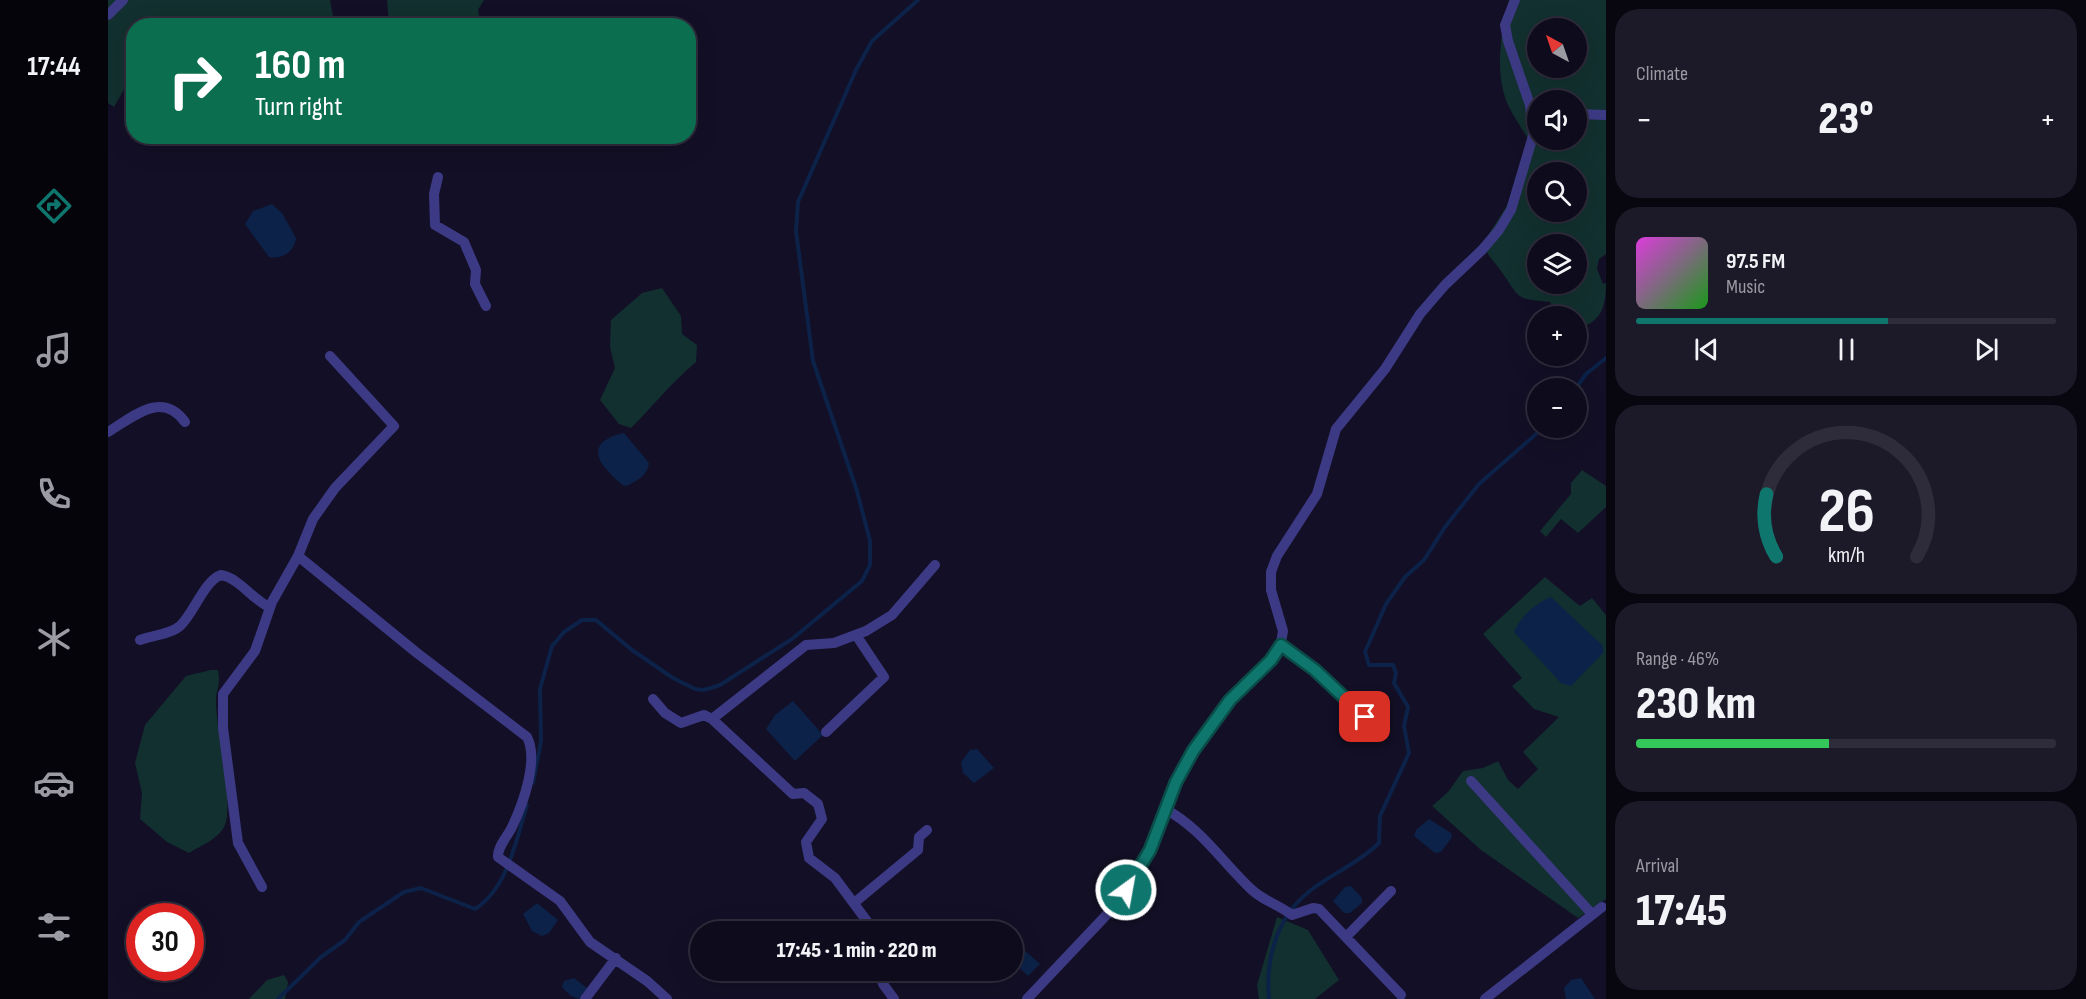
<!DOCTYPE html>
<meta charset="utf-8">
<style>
body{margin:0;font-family:"Sofia Sans Condensed",sans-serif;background:#1c1929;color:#f1f3f6;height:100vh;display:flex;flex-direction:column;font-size:22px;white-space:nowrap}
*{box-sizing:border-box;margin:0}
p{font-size:20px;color:#9b9ba3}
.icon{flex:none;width:33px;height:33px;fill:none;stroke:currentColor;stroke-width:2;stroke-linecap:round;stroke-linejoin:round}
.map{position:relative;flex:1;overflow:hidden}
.panel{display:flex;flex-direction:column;gap:9px;padding:9px;background:#08060f;width:480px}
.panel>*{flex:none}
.top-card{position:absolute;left:18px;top:18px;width:570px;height:126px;border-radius:24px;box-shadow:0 6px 24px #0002,0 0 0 2px #2e2b3b;background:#0b6e4f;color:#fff;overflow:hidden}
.needle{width:39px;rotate:320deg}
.controls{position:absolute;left:1419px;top:18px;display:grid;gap:12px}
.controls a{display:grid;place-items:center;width:60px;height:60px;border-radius:50%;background:#0e0b1c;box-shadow:0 6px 24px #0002,0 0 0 2px #2e2b3b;font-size:30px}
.speed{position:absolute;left:18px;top:903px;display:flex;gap:12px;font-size:30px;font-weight:700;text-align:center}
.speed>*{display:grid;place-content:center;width:78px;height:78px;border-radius:50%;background:#0e0b1c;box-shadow:0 6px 24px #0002,0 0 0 2px #2e2b3b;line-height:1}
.speed .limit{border:9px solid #d22;background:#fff;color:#111}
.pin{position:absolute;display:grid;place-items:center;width:51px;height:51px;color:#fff;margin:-26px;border-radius:12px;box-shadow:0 3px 9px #0006}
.me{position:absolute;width:66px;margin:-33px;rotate:32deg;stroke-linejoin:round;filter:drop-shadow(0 0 4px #0008)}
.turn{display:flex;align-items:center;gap:21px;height:126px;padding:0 30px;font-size:27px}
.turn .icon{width:78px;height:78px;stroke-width:2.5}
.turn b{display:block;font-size:42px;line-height:51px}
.big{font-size:45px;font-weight:800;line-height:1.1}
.panel .card{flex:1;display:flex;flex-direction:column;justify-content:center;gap:9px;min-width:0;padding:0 21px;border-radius:24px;background:#1c1929}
.panel .dial{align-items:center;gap:0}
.dial svg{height:156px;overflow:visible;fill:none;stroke:#2e2b3b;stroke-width:7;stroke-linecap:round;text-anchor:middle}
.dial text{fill:#f1f3f6;stroke:none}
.song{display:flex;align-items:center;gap:18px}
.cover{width:72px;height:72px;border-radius:9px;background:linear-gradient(135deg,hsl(300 70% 55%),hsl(120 70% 35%))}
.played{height:6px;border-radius:3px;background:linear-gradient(90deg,#0f766e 60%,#2e2b3b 60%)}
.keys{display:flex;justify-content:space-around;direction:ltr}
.heat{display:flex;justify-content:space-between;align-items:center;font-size:33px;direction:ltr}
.charge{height:9px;border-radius:4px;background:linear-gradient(90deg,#34c759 46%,#2e2b3b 0)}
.trip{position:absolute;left:582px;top:921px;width:333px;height:60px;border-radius:30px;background:#0e0b1c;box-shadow:0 6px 24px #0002,0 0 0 2px #2e2b3b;font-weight:800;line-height:60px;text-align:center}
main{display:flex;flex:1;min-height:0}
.menu{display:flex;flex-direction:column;width:108px;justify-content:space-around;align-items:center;background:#06040b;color:#9b9ba3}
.menu .icon{width:42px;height:42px}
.menu .active{color:#0f766e}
.menu b{font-size:27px;color:#f1f3f6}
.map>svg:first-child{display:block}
.green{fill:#12302f;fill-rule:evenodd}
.water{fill:#0c2248}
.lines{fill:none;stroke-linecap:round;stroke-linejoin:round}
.stream{stroke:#0c2248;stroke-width:4}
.minor{stroke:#3d3a85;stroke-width:10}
.route-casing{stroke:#0a4d48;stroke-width:15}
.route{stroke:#0f766e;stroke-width:10}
</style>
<main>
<nav class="menu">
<b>17:44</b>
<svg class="icon active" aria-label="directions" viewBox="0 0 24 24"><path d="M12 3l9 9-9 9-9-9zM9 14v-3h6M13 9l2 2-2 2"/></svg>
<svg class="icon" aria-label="music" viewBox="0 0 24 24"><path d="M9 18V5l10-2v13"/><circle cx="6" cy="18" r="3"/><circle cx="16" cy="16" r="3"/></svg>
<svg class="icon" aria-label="phone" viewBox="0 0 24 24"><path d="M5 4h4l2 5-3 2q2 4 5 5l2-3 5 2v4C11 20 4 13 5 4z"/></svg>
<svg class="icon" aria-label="climate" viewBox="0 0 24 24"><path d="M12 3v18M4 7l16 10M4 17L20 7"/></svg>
<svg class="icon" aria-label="car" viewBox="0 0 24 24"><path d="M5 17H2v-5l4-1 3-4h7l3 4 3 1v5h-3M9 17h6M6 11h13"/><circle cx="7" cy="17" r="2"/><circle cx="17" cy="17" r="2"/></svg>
<svg class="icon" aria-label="filters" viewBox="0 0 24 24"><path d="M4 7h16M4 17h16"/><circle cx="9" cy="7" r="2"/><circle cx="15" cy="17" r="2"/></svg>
</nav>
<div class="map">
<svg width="1498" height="999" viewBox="0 0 1498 999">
<rect width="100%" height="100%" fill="#130f26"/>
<!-- green -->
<path class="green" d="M0,0H222L225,16L211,26H26L25,74L6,107L0,103Z
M279,0H376L370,10L373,25H281Z
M1401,0H1498V254L1491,259L1489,269L1495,284L1498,283C1498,305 1494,323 1469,328L1468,316H1449L1442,302C1406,299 1412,298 1393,271C1385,259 1380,258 1375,243L1398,207L1426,149C1418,134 1407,120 1400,105C1386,74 1393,31 1401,0ZM1430,28H1468V68H1430ZM1430,100H1468V140H1430ZM1430,172H1468V212H1430ZM1430,244H1468V284H1430Z
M554,288L573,316L574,334L589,345L588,362C564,382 545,406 523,428L511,424L492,400L507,368L502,347L503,320L534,293Z
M1474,470L1498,486V507L1470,533L1453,519L1438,537L1432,531L1463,494V483Z
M1437,577L1472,606L1484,598L1498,615V899L1470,918L1373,850L1324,806L1340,792L1355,771L1375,768L1390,761L1400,780L1410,789L1430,769L1415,752L1451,717L1426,709L1404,686L1414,678L1375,634Z
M103,670H110C113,685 108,689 108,702C108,731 126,802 117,825C111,839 92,846 81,853L59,842L32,819L34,793L27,763L37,725L78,676Z
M1169,917L1200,930L1231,980L1207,999H1151L1149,985Z
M176,975L180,982L177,999H141L159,980Z"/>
<!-- water -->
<path class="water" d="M164,204L174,213L188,238C187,251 174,260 161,257L137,224L145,211Z
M516,433L541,463C540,475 527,483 517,486C509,482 505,476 499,470C481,450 492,438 516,433Z
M1443,597L1494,645L1496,652L1463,686L1453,683L1406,632C1412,617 1428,603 1443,597Z
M685,701L715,735L687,761L658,729L667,715Z
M869,749L886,768L866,783L855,773L853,762L862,750Z
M1321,819L1343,833L1344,837L1333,852L1327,853L1306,836L1308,830Z
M1243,886L1254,898V903L1242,913H1236L1225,901L1237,887Z
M429,903L450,920L441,933L434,936L424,931L415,914Z
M914,948L932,964L920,976L905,962V955Z
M466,978L479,988L471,999L463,996L454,987L456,981Z
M1473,978L1487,999H1458L1456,988L1463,980Z"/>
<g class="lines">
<!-- stream -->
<path class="stream" d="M1468,388L1478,374L1498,358
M425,783L433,741L432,689L444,646L456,632L474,620H488L524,650L565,678L587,689L596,690L612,685L684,639L754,581L762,565V541L749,491L705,361L688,231L690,202L748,70L764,41L810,0
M170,999L213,957L237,940L251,922L296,892L313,888L367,909C400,888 408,840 419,805
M1161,999C1157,959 1169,916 1203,890C1225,873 1251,863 1271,843L1272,816L1301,753L1296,726L1300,707L1286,683L1288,673L1285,665H1261L1257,652L1278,604L1297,577L1316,560L1337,527L1371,484L1435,428"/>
<!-- minor -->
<path class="minor" d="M0,15L15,0
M1468,114L1498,115
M330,177L326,194L327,225L356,242L368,270L367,284L378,306
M0,432C25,417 54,390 77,422
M190,556L309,653L419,737C431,760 415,804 404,827C400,836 389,847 390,857L452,901L482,942L539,981L559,999
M32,640C43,636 63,634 72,626C86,613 96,581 113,575C131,578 144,599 161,607
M1173,645L1207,670L1269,729
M545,699L557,713L573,723L596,715L604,719L698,645L726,643L758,631L784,615L827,565
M604,719L685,794L696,793L710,804L714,819L698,842L701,858L727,878L767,932
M718,732L776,677L748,635
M1363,781L1484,914
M1057,809C1093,828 1115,863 1144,890C1156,901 1171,905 1184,915L1205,908L1211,909L1293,995
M154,887L130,843L115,728V694L147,651L164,602L190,556L205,519L227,488L286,426L222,356
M746,903L810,850L811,837L819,830
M1238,937L1283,891
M771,970L775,984L786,999
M477,999L508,958
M919,999L1006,907L1042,851L1068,782L1085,751L1122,700L1172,648L1175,631L1163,590V572L1169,556L1209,494L1228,429L1277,369L1312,314L1337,285L1374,250L1391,230L1403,210L1425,136L1422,105L1400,41L1397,25L1407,0
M1377,999L1494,907"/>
</g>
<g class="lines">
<!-- route casing -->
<g class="route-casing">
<path id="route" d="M1018,890L1042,850L1068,782L1085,751L1122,700L1163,660L1173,645L1207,670L1257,717"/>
</g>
<!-- route -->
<use href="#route" class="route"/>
</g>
</svg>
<div class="controls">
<a><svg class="needle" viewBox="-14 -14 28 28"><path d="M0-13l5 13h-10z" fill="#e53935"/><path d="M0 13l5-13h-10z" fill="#9b9ba3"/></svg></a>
<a><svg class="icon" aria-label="sound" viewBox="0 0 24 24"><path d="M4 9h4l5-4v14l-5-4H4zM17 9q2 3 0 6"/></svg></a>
<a><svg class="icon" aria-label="search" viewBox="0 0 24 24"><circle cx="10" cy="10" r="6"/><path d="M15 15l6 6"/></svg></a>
<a><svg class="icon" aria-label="layers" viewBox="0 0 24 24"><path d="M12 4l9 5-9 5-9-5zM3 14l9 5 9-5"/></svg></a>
<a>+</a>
<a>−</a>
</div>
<div class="speed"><div class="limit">30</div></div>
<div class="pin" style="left:1257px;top:717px;background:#d93025"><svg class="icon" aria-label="arrive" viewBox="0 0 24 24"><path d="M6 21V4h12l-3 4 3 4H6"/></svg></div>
<svg class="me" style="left:1018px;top:890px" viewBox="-20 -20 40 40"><circle r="17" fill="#0f766e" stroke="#fff" stroke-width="3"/><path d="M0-11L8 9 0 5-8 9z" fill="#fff"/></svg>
<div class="trip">17:45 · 1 min · 220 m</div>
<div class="top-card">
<div class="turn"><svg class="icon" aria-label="right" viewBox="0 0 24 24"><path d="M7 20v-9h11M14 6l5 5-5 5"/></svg><div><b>160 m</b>Turn right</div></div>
</div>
</div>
<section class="panel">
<div class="card"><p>Climate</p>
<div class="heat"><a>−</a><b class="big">23°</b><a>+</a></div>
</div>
<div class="card">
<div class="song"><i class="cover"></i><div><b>97.5 FM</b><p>Music</p></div></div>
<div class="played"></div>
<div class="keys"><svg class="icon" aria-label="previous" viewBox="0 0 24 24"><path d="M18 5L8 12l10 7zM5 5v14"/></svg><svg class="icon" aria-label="pause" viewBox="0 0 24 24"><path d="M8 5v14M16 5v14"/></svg><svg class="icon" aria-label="next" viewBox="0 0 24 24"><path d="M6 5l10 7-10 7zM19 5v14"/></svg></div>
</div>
<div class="card dial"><svg viewBox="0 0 100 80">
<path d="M14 69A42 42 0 1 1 86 69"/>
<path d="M14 69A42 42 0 0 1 9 37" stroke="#0f766e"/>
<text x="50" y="56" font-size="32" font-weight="700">26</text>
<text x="50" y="72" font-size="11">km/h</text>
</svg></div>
<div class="card"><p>Range · 46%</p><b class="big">230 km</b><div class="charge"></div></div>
<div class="card"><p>Arrival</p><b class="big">17:45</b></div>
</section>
</main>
